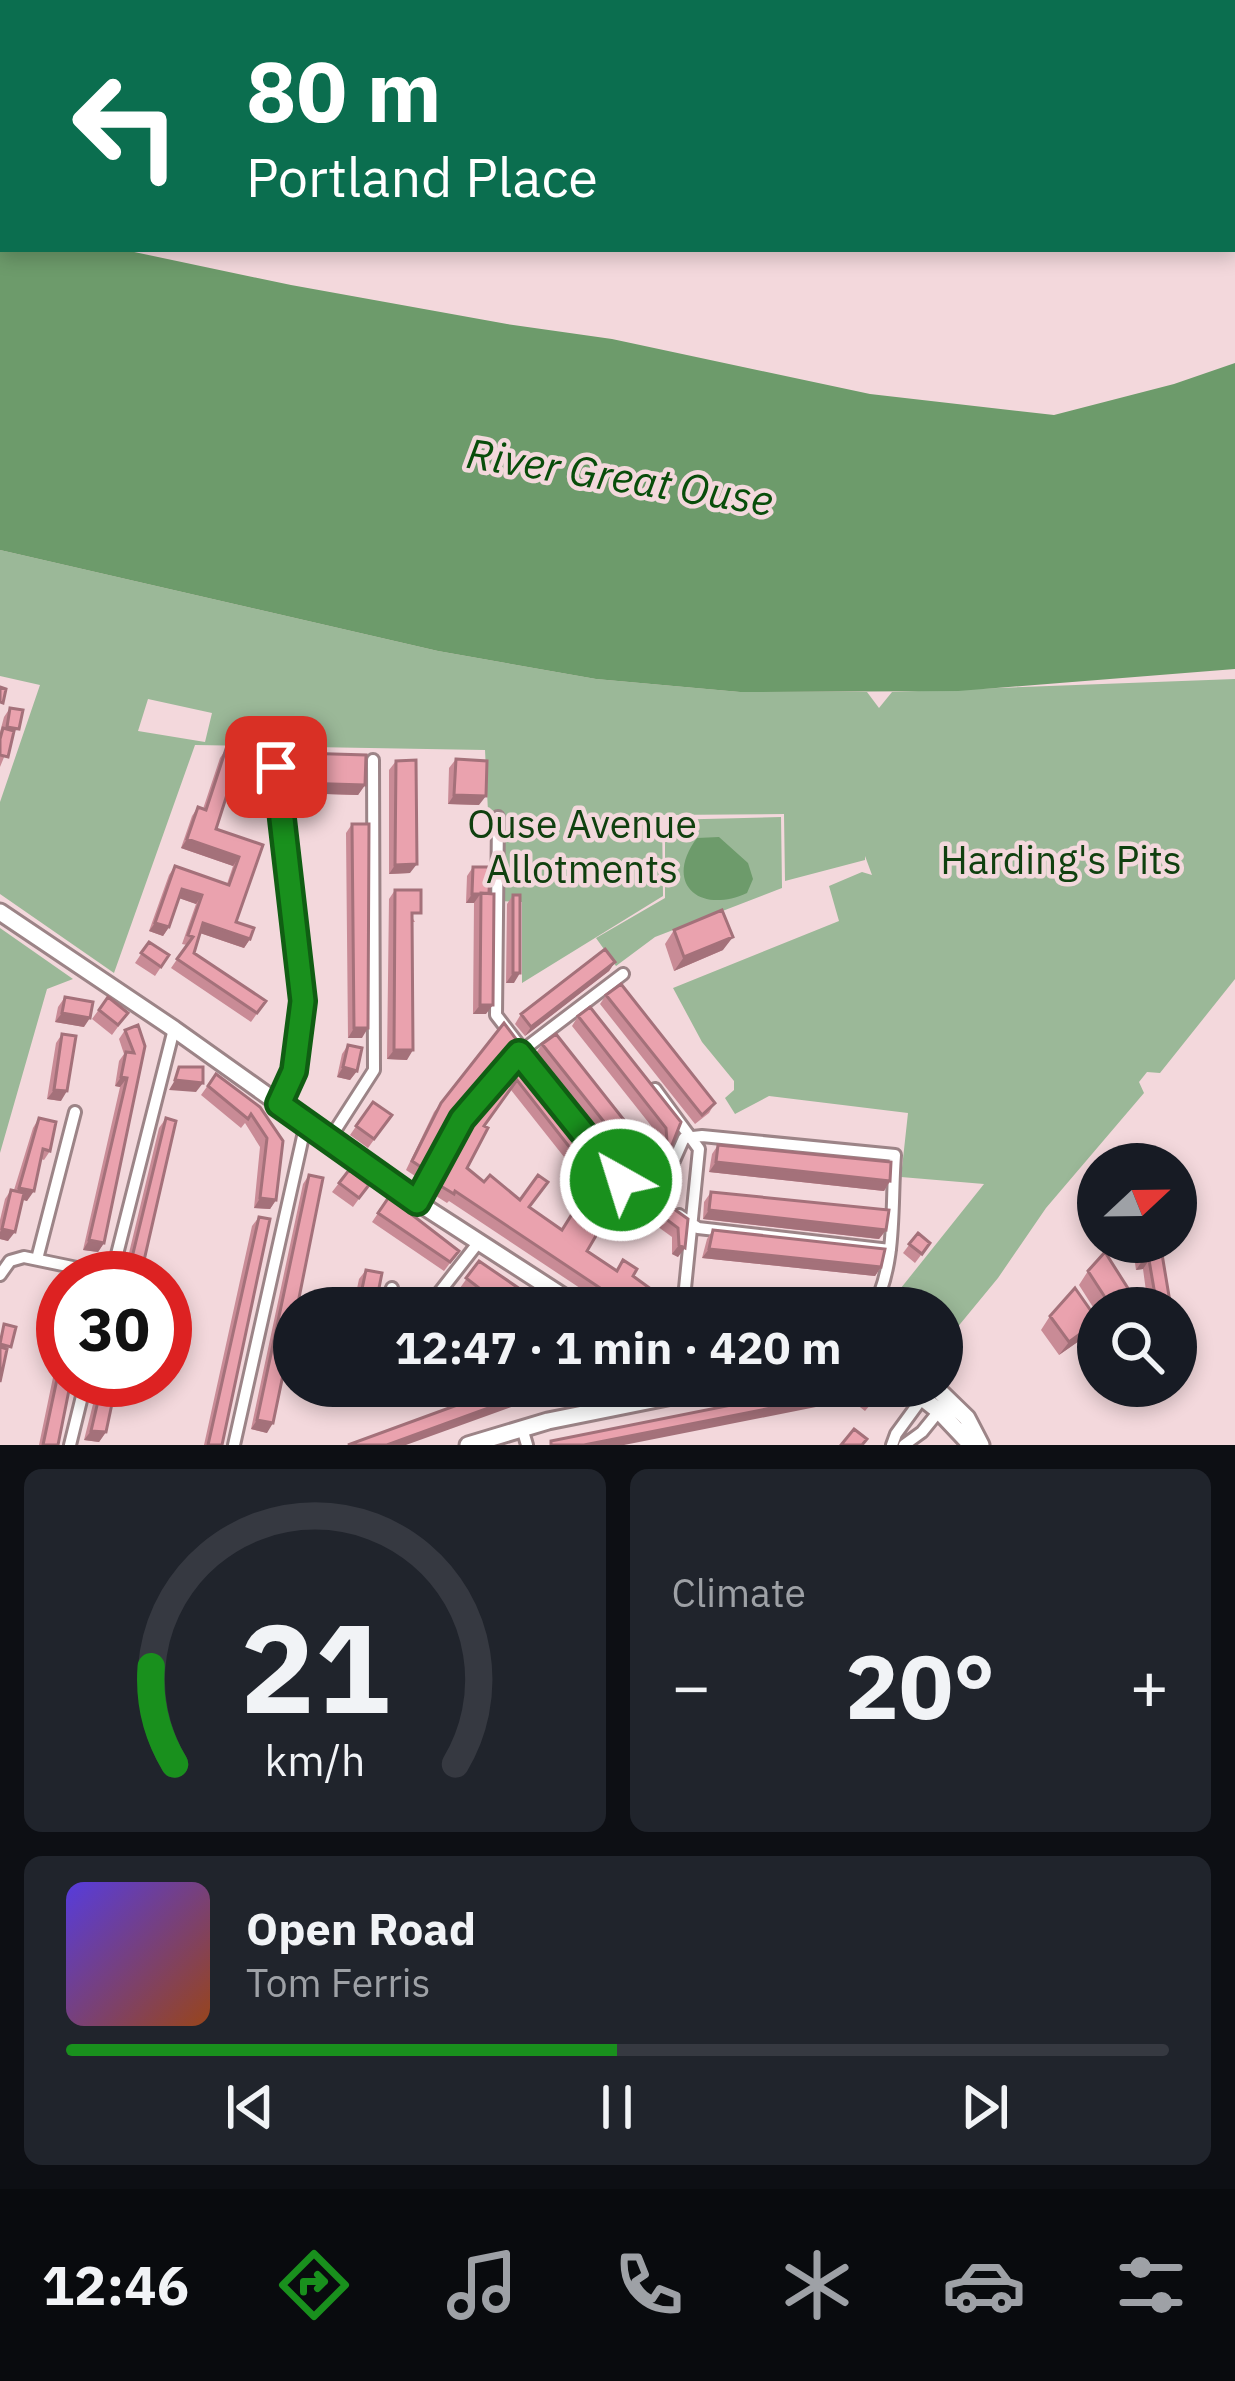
<!DOCTYPE html>
<meta charset="utf-8">
<style>
body{margin:0;font-family:"IBM Plex Sans",sans-serif;background:#20242c;color:#f1f3f6;height:100vh;display:flex;flex-direction:column;font-size:45px;white-space:nowrap}
*{box-sizing:border-box;margin:0}
p{font-size:39px;color:#9ea1a6}
.icon{flex:none;width:66px;height:66px;fill:none;stroke:currentColor;stroke-width:2;stroke-linecap:round;stroke-linejoin:round}
.map{position:relative;height:1445px;overflow:hidden}
.details{display:flex;flex-direction:column;gap:24px;padding:24px;background:#0d0f14;flex:1}
.details>*{flex:none}
.guide{position:absolute;left:0px;top:0px;width:1236px;height:252px;box-shadow:0 6px 18px #0003;background:#0b6e4f;color:#fff;overflow:hidden}
.needle{width:78px;rotate:68deg}
.buttons{position:absolute;left:1077px;top:1143px;display:grid;gap:24px}
.buttons a{display:grid;place-items:center;width:120px;height:120px;border-radius:50%;background:#171b24;box-shadow:0 6px 18px #0003;font-size:60px}
.speed{position:absolute;left:36px;top:1251px;display:flex;gap:24px;font-size:60px;font-weight:700;text-align:center}
.speed>*{display:grid;place-content:center;width:156px;height:156px;border-radius:50%;background:#171b24;box-shadow:0 6px 18px #0003;line-height:1}
.speed .limit{border:18px solid #d22;background:#fff;color:#111}
.pin{position:absolute;display:grid;place-items:center;width:102px;height:102px;color:#fff;margin:-51px;border-radius:24px;box-shadow:0 6px 18px #0006}
.me{position:absolute;width:132px;margin:-66px;rotate:321deg;stroke-linejoin:round;filter:drop-shadow(0 0 9px #0008)}
.turn{display:flex;align-items:center;gap:42px;height:252px;padding:0 48px;font-size:54px}
.turn .icon{width:156px;height:156px;stroke-width:2.5}
.turn b{display:block;font-size:84px;line-height:102px}
.big{font-size:90px;font-weight:800;line-height:1.1}
.details .widget{flex:1;display:flex;flex-direction:column;justify-content:center;gap:18px;min-width:0;padding:0 42px;border-radius:18px;background:#20242c}
.details .dial{align-items:center;gap:0}
.dial svg{height:312px;overflow:visible;fill:none;stroke:#363941;stroke-width:7;stroke-linecap:round;text-anchor:middle}
.dial text{fill:#f1f3f6;stroke:none}
.song{display:flex;align-items:center;gap:36px}
.cover{width:144px;height:144px;border-radius:18px;background:linear-gradient(135deg,hsl(250 70% 55%),hsl(20 70% 35%))}
.played{height:12px;border-radius:6px;background:linear-gradient(90deg,#19901d 50%,#363941 50%)}
.keys{display:flex;justify-content:space-around;direction:ltr}
.heat{display:flex;justify-content:space-between;align-items:center;font-size:66px;direction:ltr}
.details .tiles{flex:1;display:grid;gap:24px;grid-template-columns:1fr 1fr}
.widget:last-child{grid-column:span 2}
.trip{position:absolute;left:273px;top:1287px;width:690px;height:120px;border-radius:60px;background:#171b24;box-shadow:0 6px 18px #0003;font-weight:800;line-height:120px;text-align:center}
.menu{display:flex;height:192px;justify-content:space-around;align-items:center;background:#090b0e;color:#9ea1a6}
.menu .icon{width:84px;height:84px}
.menu .on{color:#19901d}
.menu b{font-size:54px;color:#f1f3f6}
.map>svg:first-child{display:block}
.green{fill:#9bb898;fill-rule:evenodd}
.water{fill:#6d9b6b}
.lines{fill:none;stroke-linecap:round;stroke-linejoin:round}
.street-casing{stroke:#9c8487;stroke-width:16}
.secondary-casing{stroke:#9c8487;stroke-width:21}
.street{stroke:#fff;stroke-width:10}
.secondary{stroke:#fff;stroke-width:15}
.wall{fill:#c98b96}
.shaded-wall{fill:#a4717a}
.building{fill:#eaa2ae;stroke:#a4717a;stroke-width:3}
.route-casing{stroke:#105e13;stroke-width:30}
.route{stroke:#19901d;stroke-width:21}
.labels{text-anchor:middle;stroke-width:9;stroke-linejoin:round;paint-order:stroke}
.park-label{font-size:39px;fill:#10400f;stroke:#f3d8dc}
.water-label{font-size:42px;font-style:italic;fill:#084d0a;stroke:#f3d8dc}
</style>
<div class="map">
<svg width="1235" height="1445" viewBox="0 0 1235 1445">
<rect width="100%" height="100%" fill="#f3d8dc"/>
<!-- green -->
<path class="green" d="M0,550L438,651L596,679L740,692H867L879,708L892,692L1235,679V979L1160,1073L1147,1072L1139,1082L1144,1093L1046,1208L998,1278L942,1346V1308H885L984,1184L901,1177L908,1113L769,1096L735,1114L725,1098L734,1090V1081L702,1042L673,988L839,921L829,886L862,872L872,875L865,856V860L785,881L784,814L662,815L663,896L522,983V902L499,901L503,813L488,812L485,750L195,745L114,973L0,894V802L40,685L0,676ZM148,699L212,713L205,742L138,731Z
M781,817L782,888L655,937L616,966L596,938L665,898V820Z
M0,928L73,979L47,989L0,1153Z"/>
<!-- water -->
<path class="water" d="M0,224L3,249H120L291,285L507,324L612,339L870,394L1054,415L1174,384L1235,363V669L958,691L740,692L596,679L438,651L0,550Z
M719,837L748,863L753,879L747,893C699,915 663,883 697,838Z"/>
<g class="lines">
<!-- street casing -->
<g class="street-casing">
<path id="street" d="M276,767L303,1001L294,1071L279,1104
M256,801L280,807
M498,817L496,1015L523,1050
M519,1053L621,1180L631,1181L659,1201
M655,1089L699,1149L683,1308
M329,1140L374,1070L373,760
M631,1181L668,1174L684,1138L702,1136L895,1155C891,1205 897,1264 873,1308
M417,1202L462,1119L519,1053L623,974
M679,1215L698,1228L890,1250
M37,1259L75,1112
M0,1275L10,1261L24,1257L111,1275
M111,1278L174,1029
M386,1308L392,1288
M417,1308L435,1298L478,1243
M522,1428L527,1445
M70,1445L86,1380
M234,1445L306,1123
M892,1445L896,1434L923,1397
M904,1445L922,1432L939,1411"/>
</g>
<!-- secondary casing -->
<g class="secondary-casing">
<path id="secondary" d="M0,912L174,1029L417,1202L581,1308
M907,1386L939,1411L971,1445
M934,1386L967,1418L981,1445
M468,1445L548,1421L722,1386"/>
</g>
<!-- street -->
<use href="#street" class="street"/>
<!-- secondary -->
<use href="#secondary" class="secondary"/>
</g>
<!-- wall -->
<path class="wall" d="M142,0H268L266,3H144Z
M10,708L12,738L0,767V732L4,717Z
M226,749L216,829L263,845L236,922L250,939L244,948L200,933L194,953L266,1001L251,1022L171,968L187,945L182,944L196,904L179,898L169,927L163,936L149,931L169,875L175,866L227,884L233,866L181,848L192,816L198,807L203,809L220,758Z
M300,753L365,785L358,795L293,793L294,763Z
M456,759L479,805L448,804L449,768Z
M396,761L410,873L389,874V770Z
M352,824L362,1038H348L346,833Z
M473,867H490L486,1014H473L474,903H466L467,876Z
M395,890L415,922H412L407,1060L387,1059L389,899Z
M513,895L514,983H506L507,904Z
M674,930L723,950L674,971L665,944Z
M149,942L169,955L155,976L135,963Z
M615,962L609,971L525,1036L515,1024L521,1014Z
M606,995L715,1103L709,1113L695,1124L600,1004Z
M65,997L84,1027L55,1022L58,1007Z
M108,997L128,1013L112,1035L92,1019Z
M578,1016L681,1122L668,1155L661,1165L660,1137L572,1026Z
M504,1023L510,1048L451,1117L418,1178L406,1170L434,1112Z
M125,1030L145,1046L104,1243L98,1252L83,1250L120,1087L115,1086L119,1061L124,1054L119,1039Z
M62,1034L61,1101L47,1099L56,1043Z
M542,1044L648,1167L630,1171L536,1053Z
M348,1045L357,1071L350,1080L337,1077L342,1054Z
M523,1062L590,1148L584,1158L572,1167L511,1090L484,1126L467,1168L484,1182L529,1207L561,1230L592,1182L624,1232L618,1241L601,1227L587,1251L616,1270L623,1260L633,1276L677,1308H610L449,1201L447,1203L433,1194L470,1125Z
M216,1074L283,1141L276,1200L270,1209L254,1208L260,1147L245,1123L241,1128L201,1095Z
M373,1102L392,1115L368,1148L350,1135Z
M39,1118L50,1151L44,1160L41,1159L27,1201L22,1199L8,1241L0,1239V1220L5,1199L11,1190H14L33,1128Z
M166,1118L140,1278H123L159,1128Z
M718,1145L890,1181L884,1191L709,1172L712,1154Z
M349,1170L369,1185L353,1207L332,1192Z
M309,1175L267,1433L251,1429L303,1184Z
M711,1192L886,1230L879,1239L703,1219L704,1202Z
M653,1194L688,1219L678,1257L672,1254V1237L639,1213Z
M389,1197L459,1251L444,1271L372,1222Z
M259,1217L222,1445H204L252,1226Z
M713,1230L881,1267L875,1276L702,1258L707,1239Z
M918,1233L930,1243L915,1263L903,1253Z
M1132,1242H1160L1171,1308H1142L1141,1299L1146,1291L1143,1269L1136,1270Z
M479,1261L545,1308H487L460,1288Z
M366,1270L375,1308H353L359,1279Z
M1088,1271L1131,1308H1098V1315L1079,1285Z
M1050,1316L1098,1322L1089,1334L1059,1355L1041,1330Z
M63,1329V1380L58,1445H39Z
M99,1380H117L106,1432L99,1442L84,1440Z
M870,1386H886L865,1411L856,1404Z
M1125,1386L1145,1388L1131,1401L1122,1390Z"/>
<!-- shaded-wall -->
<path class="shaded-wall" d="M299,783L365,785L358,795L293,793Z
M454,795L486,796L479,805L448,804Z
M187,839L239,857L233,866L181,848Z
M417,864L410,873L389,874L395,865Z
M182,889L202,895L196,904L176,897Z
M481,893L474,903H466L472,894Z
M155,923L169,927L163,936L149,931Z
M203,923L250,939L244,948L197,932Z
M733,937L723,950L674,971L684,957Z
M615,962L609,971L525,1036L531,1027Z
M513,973H520L514,983H506Z
M480,1005H493L486,1014H473Z
M62,1013L90,1018L84,1027L55,1022Z
M354,1028H368L362,1038H348Z
M394,1050H413L407,1060L387,1059Z
M343,1067L357,1071L350,1080L337,1077Z
M121,1077L127,1078L120,1087L115,1086Z
M175,1080L203,1083L196,1092L169,1090Z
M54,1090L67,1091L61,1101L47,1099Z
M654,1158L648,1167L630,1171L636,1162Z
M716,1162L890,1181L884,1191L709,1172Z
M19,1188L34,1191L27,1201L12,1197Z
M260,1198L276,1200L270,1209L254,1208Z
M709,1210L886,1230L879,1239L703,1219Z
M2,1229L15,1232L8,1241L0,1239V1232Z
M89,1240L104,1243L98,1252L83,1250Z
M679,1245L685,1248L678,1257L672,1254Z
M709,1249L881,1267L875,1276L702,1258Z
M1149,1260L1143,1269L1136,1270L1142,1261Z
M1098,1322L1089,1334L1059,1355L1069,1342Z
M597,1386H654L595,1389Z
M847,1393L841,1402L624,1445H584Z
M521,1396L514,1406L406,1445H387Z
M257,1420L273,1423L267,1433L251,1429Z
M91,1431L106,1432L99,1442L84,1440Z"/>
<!-- building -->
<path class="building" d="M165,0H257L251,3H167Z
M0,687L6,689L3,703L0,702Z
M10,708L23,710L19,729L7,727Z
M3,728L14,731L8,757L0,755V739Z
M226,749L240,754L216,829L263,845L236,922L254,928L250,939L203,923L194,953L266,1001L257,1013L177,959L193,937L188,935L202,895L182,889L169,927L155,923L175,866L229,885L239,857L187,839L198,807L206,810Z
M300,753L366,755L365,785L299,783Z
M456,759L487,761L486,796L454,795Z
M416,760L417,864L395,865L396,761Z
M352,824H369L368,1028H354Z
M473,867H490L489,893L472,894Z
M395,890H421V913H412L413,1050H394Z
M481,893L494,894L493,1005H480Z
M513,895H520V973H513Z
M722,910L733,937L684,957L674,930Z
M149,942L169,955L161,967L141,953Z
M605,949L615,962L531,1027L521,1014Z
M621,984L715,1103L702,1115L606,995Z
M65,997L93,1002L90,1018L62,1013Z
M108,997L128,1013L118,1025L99,1010Z
M590,1007L681,1122L668,1155L666,1128L578,1016Z
M504,1023L516,1039L453,1113L424,1169L412,1161L441,1103Z
M138,1025L145,1046L104,1243L89,1240L127,1078L121,1077L126,1052L134,1053L125,1030Z
M62,1034L76,1036L67,1091L54,1090Z
M556,1034L654,1158L636,1162L542,1044Z
M348,1045L362,1048L357,1071L343,1067Z
M523,1062L590,1148L578,1158L517,1080L484,1126L488,1128L467,1168L484,1182L490,1175L520,1200L538,1175L548,1182L529,1207L562,1230L592,1182L635,1214L624,1232L607,1217L587,1251L617,1271L623,1260L637,1269L633,1276L677,1308H630L455,1191L454,1194L439,1185L477,1115Z
M179,1067H203V1083L175,1080Z
M216,1074L260,1107L283,1141L276,1200L260,1198L267,1138L251,1114L248,1119L208,1086Z
M373,1102L392,1115L374,1139L356,1126Z
M39,1118L56,1122L50,1151L43,1149L34,1191L19,1188Z
M166,1118L176,1121L140,1278H127Z
M718,1145L891,1162L890,1181L716,1162Z
M349,1170L369,1185L359,1198L339,1183Z
M309,1175L323,1178L297,1308H294V1322L273,1423L257,1420Z
M11,1190L24,1193L15,1232L2,1229Z
M711,1192L889,1210L886,1230L709,1210Z
M653,1194L688,1219L685,1248L679,1245L678,1228L646,1204Z
M389,1197L459,1251L450,1262L378,1213Z
M259,1217L270,1219L222,1445H208Z
M713,1230L885,1249L881,1267L709,1249Z
M918,1233L930,1243L922,1254L909,1244Z
M1140,1242H1160L1171,1308H1150L1148,1290L1154,1289L1149,1260L1142,1261Z
M1105,1252L1136,1301L1125,1308H1112L1088,1271Z
M479,1261L539,1302L545,1308H505L466,1278Z
M366,1270L382,1273L375,1308H358Z
M1075,1288L1098,1321L1069,1342L1050,1316Z
M845,1301L855,1302V1308H844Z
M457,1302L459,1308H441Z
M4,1324L16,1327L11,1347L0,1344Z
M0,1347L7,1349L0,1382Z
M63,1351V1380H71L58,1445H43Z
M103,1380H117L106,1432L91,1431Z
M509,1386H517L521,1396L387,1445H348Z
M827,1386H845L847,1393L584,1445H551V1441Z
M870,1386H885L871,1402L863,1394Z
M1126,1386H1143L1145,1388L1134,1397Z
M854,1429L867,1439L862,1445H841Z"/>
<g class="lines">
<!-- route casing -->
<g class="route-casing">
<path id="route" d="M276,767L303,1001L294,1071L279,1104L417,1202L462,1119L519,1053L621,1180"/>
</g>
<!-- route -->
<use href="#route" class="route"/>
</g>
<g class="labels">
<!-- park labels -->
<g class="park-label">
<text x="582" y="838">Ouse Avenue<tspan x="582" dy="45">Allotments</tspan></text>
<text x="1061" y="874">Harding's Pits</text>
</g>
<!-- water labels -->
<g class="water-label">
<text transform="translate(620 477) rotate(9)" y="15">River Great Ouse</text>
</g>
</g>
</svg>
<div class="buttons">
<a><svg class="needle" viewBox="-14 -14 28 28"><path d="M0-13l5 13h-10z" fill="#e53935"/><path d="M0 13l5-13h-10z" fill="#9ea1a6"/></svg></a>
<a><svg class="icon" aria-label="search" viewBox="0 0 24 24"><circle cx="10" cy="10" r="6"/><path d="M15 15l6 6"/></svg></a>
</div>
<div class="speed"><div class="limit">30</div></div>
<div class="pin" style="left:276px;top:767px;background:#d93025"><svg class="icon" aria-label="arrive" viewBox="0 0 24 24"><path d="M6 21V4h12l-3 4 3 4H6"/></svg></div>
<svg class="me" style="left:621px;top:1180px" viewBox="-20 -20 40 40"><circle r="17" fill="#19901d" stroke="#fff" stroke-width="3"/><path d="M0-11L8 9 0 5-8 9z" fill="#fff"/></svg>
<div class="trip">12:47 · 1 min · 420 m</div>
<div class="guide">
<div class="turn"><svg class="icon" aria-label="left" viewBox="0 0 24 24"><path d="M17 20v-9H6M10 6l-5 5 5 5"/></svg><div><b>80 m</b>Portland Place</div></div>
</div>
</div>
<section class="details">
<div class="tiles">
<div class="widget dial"><svg viewBox="0 0 100 80">
<path d="M14 69A42 42 0 1 1 86 69"/>
<path d="M14 69A42 42 0 0 1 8 44" stroke="#19901d"/>
<text x="50" y="56" font-size="32" font-weight="700">21</text>
<text x="50" y="72" font-size="11">km/h</text>
</svg></div>
<div class="widget"><p>Climate</p>
<div class="heat"><a>−</a><b class="big">20°</b><a>+</a></div>
</div>
<div class="widget">
<div class="song"><i class="cover"></i><div><b>Open Road</b><p>Tom Ferris</p></div></div>
<div class="played"></div>
<div class="keys"><svg class="icon" aria-label="previous" viewBox="0 0 24 24"><path d="M18 5L8 12l10 7zM5 5v14"/></svg><svg class="icon" aria-label="pause" viewBox="0 0 24 24"><path d="M8 5v14M16 5v14"/></svg><svg class="icon" aria-label="next" viewBox="0 0 24 24"><path d="M6 5l10 7-10 7zM19 5v14"/></svg></div>
</div>
</div>
</section>
<nav class="menu">
<b>12:46</b>
<svg class="icon on" aria-label="directions" viewBox="0 0 24 24"><path d="M12 3l9 9-9 9-9-9zM9 14v-3h6M13 9l2 2-2 2"/></svg>
<svg class="icon" aria-label="music" viewBox="0 0 24 24"><path d="M9 18V5l10-2v13"/><circle cx="6" cy="18" r="3"/><circle cx="16" cy="16" r="3"/></svg>
<svg class="icon" aria-label="phone" viewBox="0 0 24 24"><path d="M5 4h4l2 5-3 2q2 4 5 5l2-3 5 2v4C11 20 4 13 5 4z"/></svg>
<svg class="icon" aria-label="climate" viewBox="0 0 24 24"><path d="M12 3v18M4 7l16 10M4 17L20 7"/></svg>
<svg class="icon" aria-label="car" viewBox="0 0 24 24"><path d="M5 17H2v-5l4-1 3-4h7l3 4 3 1v5h-3M9 17h6M6 11h13"/><circle cx="7" cy="17" r="2"/><circle cx="17" cy="17" r="2"/></svg>
<svg class="icon" aria-label="filters" viewBox="0 0 24 24"><path d="M4 7h16M4 17h16"/><circle cx="9" cy="7" r="2"/><circle cx="15" cy="17" r="2"/></svg>
</nav>
